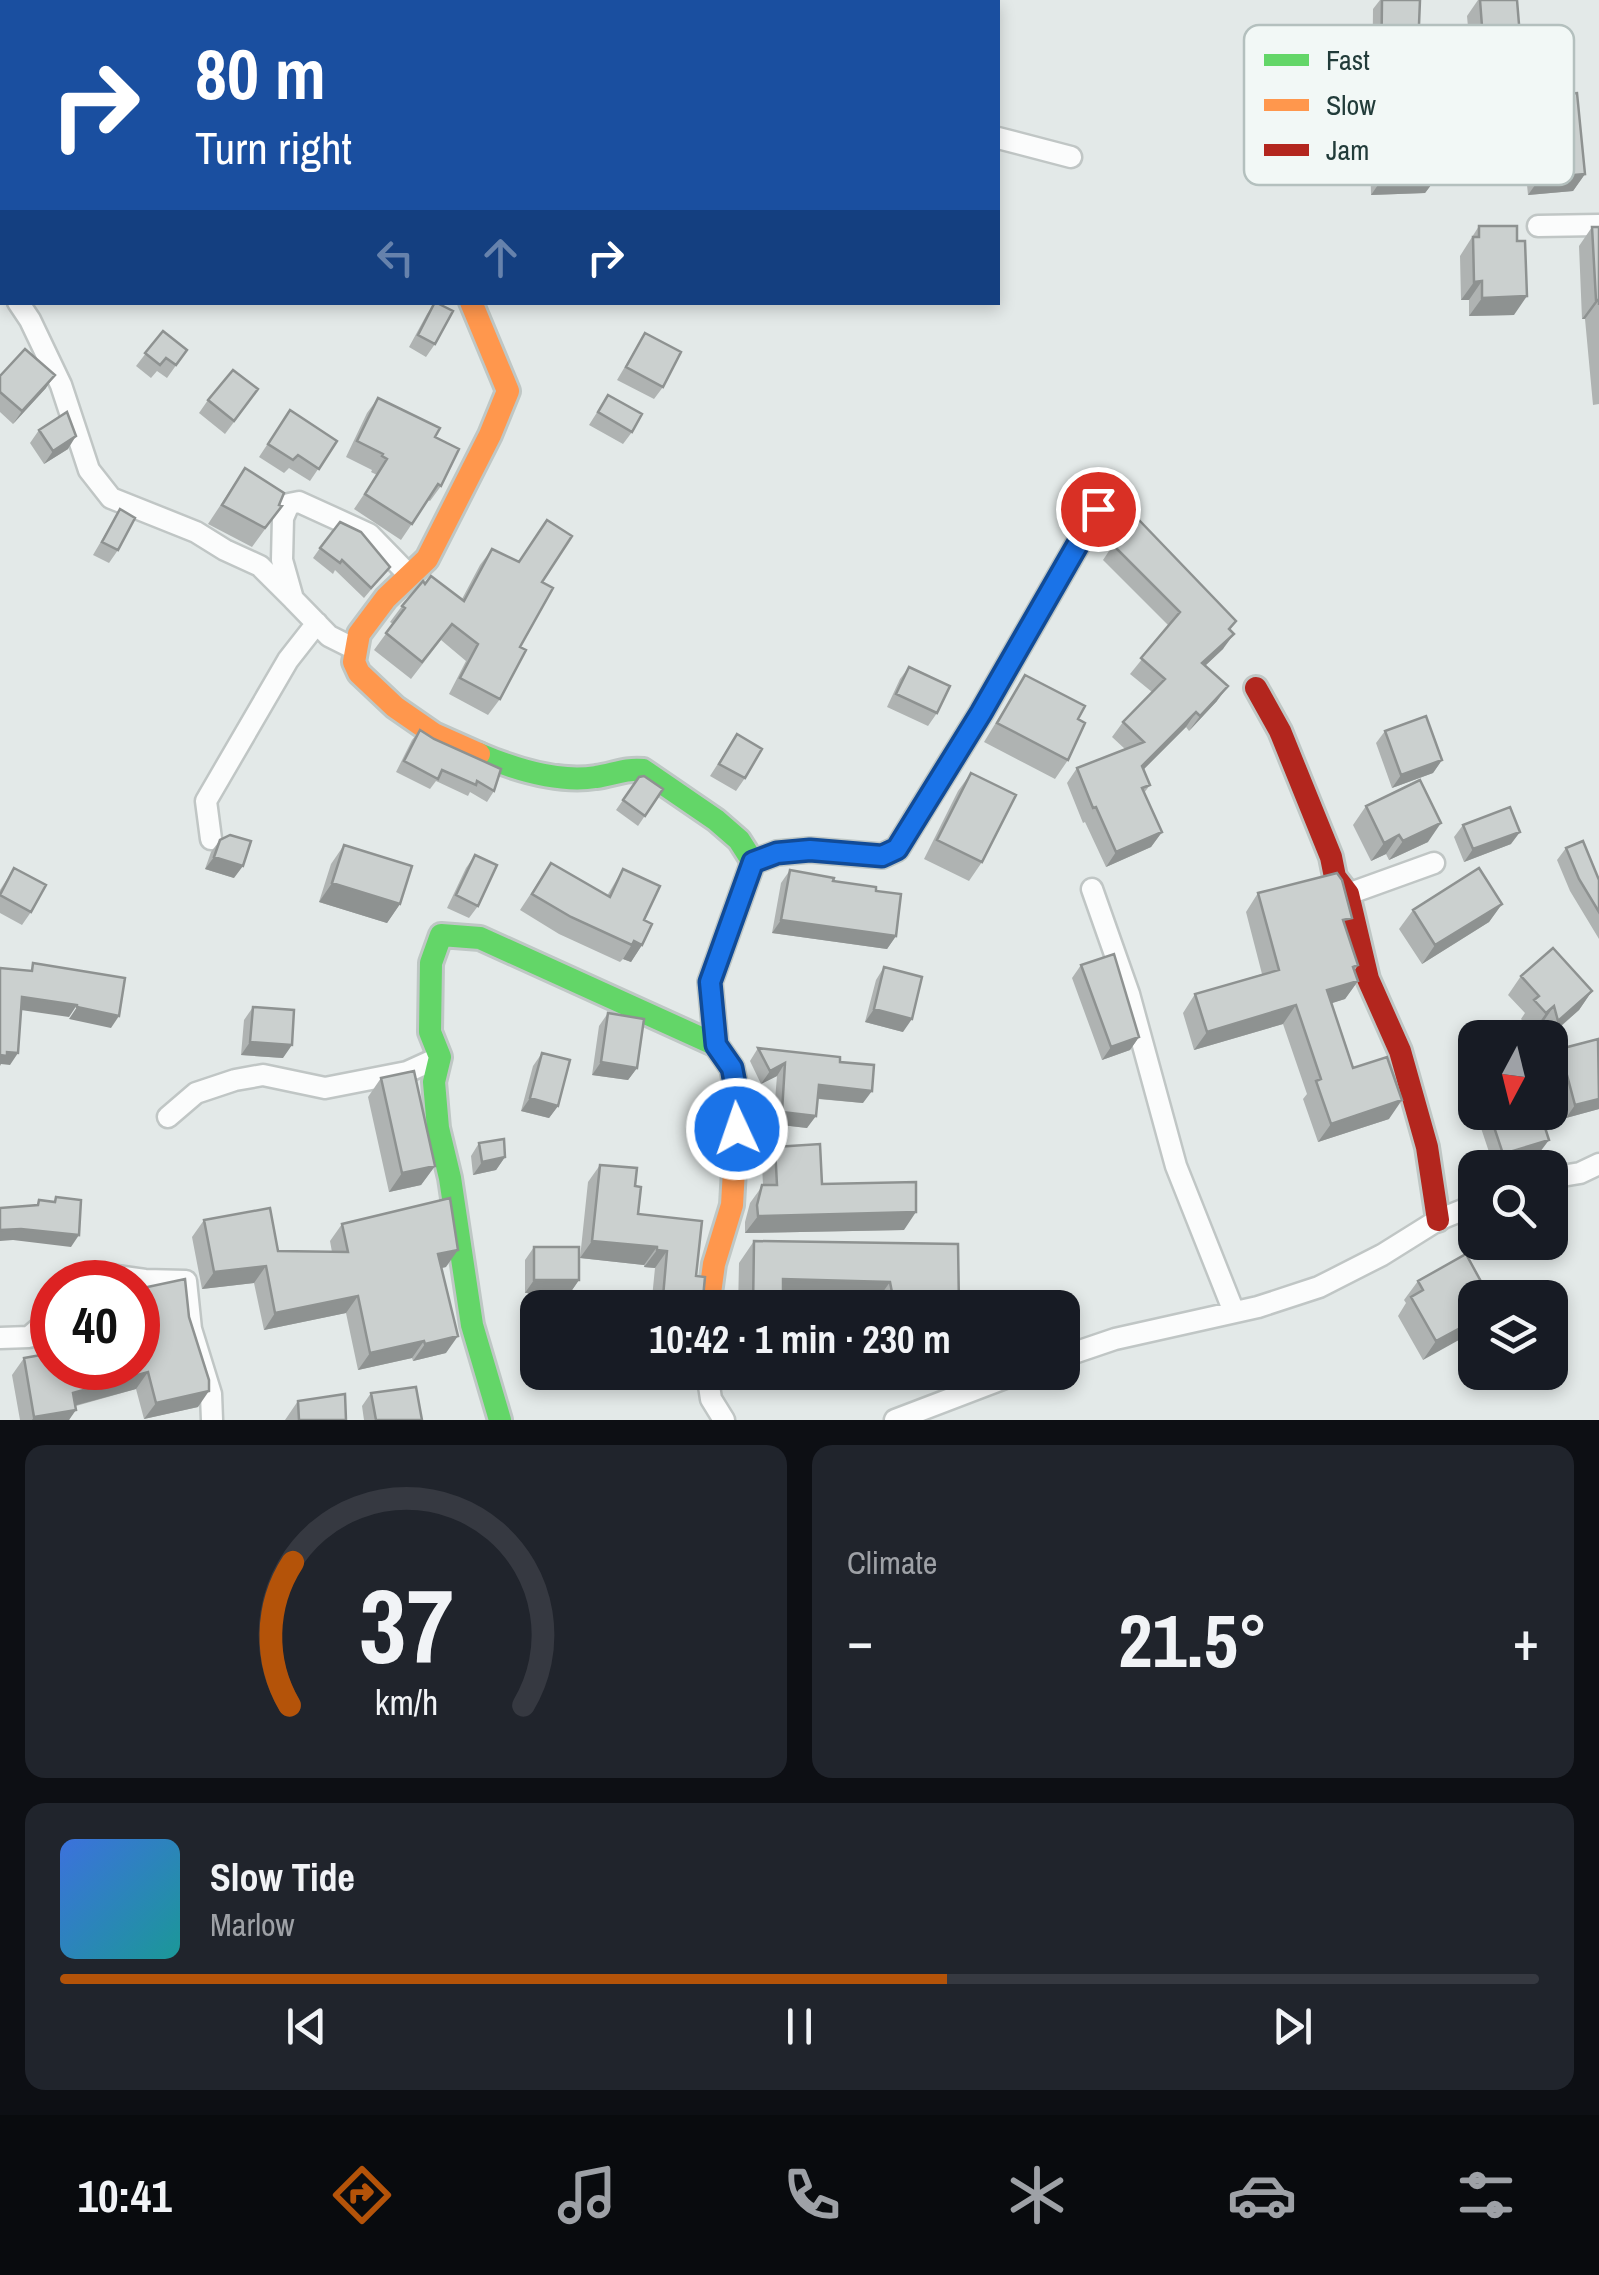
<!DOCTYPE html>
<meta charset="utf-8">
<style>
body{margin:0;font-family:"Archivo Narrow",sans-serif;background:#20242c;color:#f1f3f6;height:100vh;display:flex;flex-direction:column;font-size:38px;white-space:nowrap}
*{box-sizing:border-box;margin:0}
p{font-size:32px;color:#9ea1a6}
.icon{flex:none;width:55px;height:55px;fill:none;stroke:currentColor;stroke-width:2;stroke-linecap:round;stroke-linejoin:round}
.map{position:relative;height:1420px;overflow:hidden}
.sheet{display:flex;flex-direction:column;gap:25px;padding:25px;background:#0d0f14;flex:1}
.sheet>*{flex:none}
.top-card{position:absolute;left:0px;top:0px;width:1000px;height:305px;box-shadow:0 5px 15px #0003;background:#1a4fa0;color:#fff;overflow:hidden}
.needle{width:65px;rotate:187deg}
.tools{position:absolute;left:1458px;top:1020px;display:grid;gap:20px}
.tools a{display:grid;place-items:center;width:110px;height:110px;border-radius:20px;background:#171b24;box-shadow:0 5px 15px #0003;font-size:50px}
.speed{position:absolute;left:30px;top:1260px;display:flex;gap:20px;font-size:50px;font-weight:700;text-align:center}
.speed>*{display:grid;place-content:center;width:130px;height:130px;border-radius:50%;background:#171b24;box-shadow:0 5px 15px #0003;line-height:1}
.speed .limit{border:15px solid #d22;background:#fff;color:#111}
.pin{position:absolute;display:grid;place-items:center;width:85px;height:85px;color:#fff;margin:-42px;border:5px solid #fff;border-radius:50%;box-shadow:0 2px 10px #0007}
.me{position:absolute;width:110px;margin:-55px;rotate:357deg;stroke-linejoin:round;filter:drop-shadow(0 0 8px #0008)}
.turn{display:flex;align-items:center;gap:35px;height:210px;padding:0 30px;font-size:45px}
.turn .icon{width:130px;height:130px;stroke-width:2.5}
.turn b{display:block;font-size:70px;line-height:85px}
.lanes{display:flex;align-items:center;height:95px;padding:0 30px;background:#0003;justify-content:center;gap:50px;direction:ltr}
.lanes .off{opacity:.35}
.big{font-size:75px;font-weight:700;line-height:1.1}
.sheet .widget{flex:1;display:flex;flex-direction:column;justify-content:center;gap:15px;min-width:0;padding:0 35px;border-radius:20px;background:#20242c}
.sheet .dial{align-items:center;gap:0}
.dial svg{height:260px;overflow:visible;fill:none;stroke:#363941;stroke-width:7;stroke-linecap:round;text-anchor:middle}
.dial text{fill:#f1f3f6;stroke:none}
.song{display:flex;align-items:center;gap:30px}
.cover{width:120px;height:120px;border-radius:15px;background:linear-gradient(135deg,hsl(220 70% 55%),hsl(180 70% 35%))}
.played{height:10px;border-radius:5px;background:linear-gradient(90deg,#b45309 60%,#363941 60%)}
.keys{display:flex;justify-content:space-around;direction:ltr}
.heat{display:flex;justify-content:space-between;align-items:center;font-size:55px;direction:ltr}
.sheet .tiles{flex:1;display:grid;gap:25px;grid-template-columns:1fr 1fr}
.widget:last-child{grid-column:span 2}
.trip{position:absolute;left:520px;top:1290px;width:560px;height:100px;border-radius:20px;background:#171b24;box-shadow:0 5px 15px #0003;font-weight:700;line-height:100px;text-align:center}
.dock{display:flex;height:160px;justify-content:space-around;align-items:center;background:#090b0e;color:#9ea1a6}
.dock .icon{width:70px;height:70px}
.dock .active{color:#b45309}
.dock b{font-size:45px;color:#f1f3f6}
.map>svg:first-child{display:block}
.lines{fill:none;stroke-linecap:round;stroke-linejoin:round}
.street-casing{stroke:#c0c6c5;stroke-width:25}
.fast-casing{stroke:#bfc7c5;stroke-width:28}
.slow-casing{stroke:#bfc7c5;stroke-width:28}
.jam-casing{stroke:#bfc7c5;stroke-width:28}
.street{stroke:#fbfcfc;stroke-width:20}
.fast{stroke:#63d668;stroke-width:22}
.slow{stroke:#ff974d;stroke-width:22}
.jam{stroke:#b3261e;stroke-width:22}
.wall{fill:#afb3b2}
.shaded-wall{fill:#8e9291}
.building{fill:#cbd0cf;stroke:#8e9291;stroke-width:2.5}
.route-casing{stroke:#114b97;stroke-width:25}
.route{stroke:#1a73e8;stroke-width:18}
.key{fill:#f2f8f6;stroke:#b4c0be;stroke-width:2.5}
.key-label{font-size:28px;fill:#223c3a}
</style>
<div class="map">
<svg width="1599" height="1420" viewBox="0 0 1599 1420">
<rect width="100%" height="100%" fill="#e3e9e8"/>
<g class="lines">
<!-- street casing -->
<g class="street-casing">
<path id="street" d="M45,0V2
M687,0L691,2
M511,2L512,0
M998,138L1071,157
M1,149L2,147
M1538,226L1599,225
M18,302L30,320L61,385L89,470L111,498L196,532L225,550L260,566L293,599
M355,649L329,636L293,599L282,560L283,518L289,504L299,502L369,534L409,575
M211,839L206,801L288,660L317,623
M1092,889L1129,994L1176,1166L1234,1312
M1348,894L1434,863
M168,1117L196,1093L235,1080L263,1075L325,1088L407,1072L440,1057
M1550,1178L1580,1173L1599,1164
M92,1282L102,1274L145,1280L186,1281L191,1329L211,1394L212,1420
M0,1338L29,1337L52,1317
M1062,1357L1115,1339L1258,1307L1319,1287L1382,1255L1438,1220L1475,1205
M707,1372L711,1399L724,1420
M895,1420L1021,1372"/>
</g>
<!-- fast casing -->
<g class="fast-casing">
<path id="fast" d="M479,754C514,769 558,783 596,777C612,775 626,768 643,770L716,820L739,840L753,862
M916,818L981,713L1098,509
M500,1420L472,1325L450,1178L438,1128L434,1082L440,1057L430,1032L431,963L441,935L480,938L716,1045"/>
</g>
<!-- slow casing -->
<g class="slow-casing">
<path id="slow" d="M471,302L508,391L490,435L427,559L386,598L359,634L354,662L359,673L395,707L434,734L479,754
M708,1308L714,1264L732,1205L738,1099L732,1068L716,1045L710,982L753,862L777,853L810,850L882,856L897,849L916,818"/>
</g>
<!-- jam casing -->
<g class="jam-casing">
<path id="jam" d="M1256,688L1280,731L1331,857L1335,877L1348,894L1368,979L1400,1051L1427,1147L1438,1220"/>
</g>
<!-- street -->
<use href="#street" class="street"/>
<!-- fast -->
<use href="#fast" class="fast"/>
<!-- slow -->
<use href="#slow" class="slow"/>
<!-- jam -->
<use href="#jam" class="jam"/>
</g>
<!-- wall -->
<path class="wall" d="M650,0H686L684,2H649Z
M1380,0H1420L1418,49L1412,97H1372L1373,9Z
M1478,0H1517L1525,97L1585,174L1573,191L1528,195L1524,154L1466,157L1463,110L1474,94L1467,16Z
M1379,139L1434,181L1425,193L1371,195L1370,152Z
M1479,226L1514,315L1469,316V300H1461L1460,256Z
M1592,227H1599V404L1593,405L1585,319H1582L1579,246Z
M435,302V344L426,357L409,347L427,314Z
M163,331L187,350L167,378L157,371L151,378L136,366Z
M645,333L663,387L654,399L617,380Z
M0,376L46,388L13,424L0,412Z
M608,395L632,432L623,444L589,425Z
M378,398L435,437L441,486L430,501L428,500L401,540L354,509L377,475L371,472L372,470L346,457L367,413Z
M208,400L249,402L225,434L199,413Z
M290,410L337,441L310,481L289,468L284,473L259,457Z
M39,430L68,449L44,464L30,443Z
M245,468L282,506L252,547L208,524Z
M120,509L118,550L109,563L93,555Z
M1113,545L1236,621L1230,630L1223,649L1205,666L1217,701L1189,731L1186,727L1144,769L1150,785L1144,793L1162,832L1151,847L1106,867L1085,822L1083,823L1067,783L1077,768L1125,749L1112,737L1123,722L1152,692L1130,674L1169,626L1103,560Z
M320,548L390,567L364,598L335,570L333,574L313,558Z
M492,549L542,582L520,647L500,699L488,715L449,694L466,661L441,640L411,679L374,650L393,624L390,622L402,606L425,584L462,599L480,565Z
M909,667L937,713L928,726L887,707L900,679Z
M1025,675L1078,719L1068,760L1055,779L984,742Z
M420,730L494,791L487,802L470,792L468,796L436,781L430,789L396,772L412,740Z
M1385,731L1442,760L1433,773L1392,788L1376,743Z
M737,734L745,778L736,791L710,776Z
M971,773L982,862L969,881L924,859L958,791Z
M639,777L663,789L638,826L616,810Z
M1366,806L1428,842L1389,860L1386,854L1371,861L1353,825Z
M1463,825L1511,844L1464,862L1454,837Z
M220,840L234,878L205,869L211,852Z
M344,845L400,904L387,923L319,902L331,864Z
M1566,848L1599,880V939L1570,891L1557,860Z
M475,855L478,906L469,918L447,908L466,868Z
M551,863L607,896L623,869L644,920L642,945L631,962L623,959L620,962L559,934L520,910Z
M14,868L31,912L22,925L0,913V890Z
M790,870L876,891L896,936L887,949L772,933L781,883Z
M1258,893L1345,928L1358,965L1355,970L1358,981L1345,999L1331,1003L1353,1068L1389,1119L1318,1142L1303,1099L1307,1094L1283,1024L1194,1050L1183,1013L1195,994L1262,974L1246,912Z
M1502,904L1489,922L1422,964L1399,929L1413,910Z
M1081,965L1139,1037L1130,1050L1102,1060L1072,978Z
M884,967L903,1032L865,1022L876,980Z
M1521,976L1592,991L1579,1010L1548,1038H1544L1541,1025L1533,1032L1521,1019L1525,1013L1508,995Z
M253,1007L283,1058L241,1055L244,1020Z
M608,1013L637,1068L628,1080L592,1075L599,1026Z
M758,1048L840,1062L863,1103L818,1099L807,1128L773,1124L777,1076L761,1084L750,1061Z
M1560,1049L1599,1109L1566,1118L1551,1062Z
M542,1053L558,1106L549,1118L521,1111L533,1066Z
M381,1078L435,1166L421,1185L389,1192L368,1097Z
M1490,1115L1540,1152L1494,1167L1481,1128Z
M479,1143L505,1157L496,1170L473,1175L471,1156Z
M775,1147L822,1184L904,1230L745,1233V1222L750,1203L763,1185L762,1165Z
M600,1165L635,1186L638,1214L696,1276L702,1308H651L655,1268L644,1267V1265L580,1258L588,1182Z
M204,1220L278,1251L332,1252L330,1241L342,1224L446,1267L442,1268L446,1353L413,1361L412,1358L358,1370L346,1313L264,1330L254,1283L202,1289L192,1237Z
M754,1241L958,1244L959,1305L958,1308H876L875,1303L783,1301V1308H738L739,1263Z
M534,1247L579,1280L570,1293H525V1260Z
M1418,1281L1490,1298L1423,1360L1398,1316L1406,1303L1404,1300Z
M138,1289L198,1407L144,1419L136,1389L76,1406L69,1420H20L12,1375L24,1358L138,1368Z
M371,1393L422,1420H364L362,1406Z
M298,1401L346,1420H285Z"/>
<!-- shaded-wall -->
<path class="shaded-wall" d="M1381,84H1421L1412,97H1372Z
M1536,136L1524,154L1466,157L1478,140Z
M1585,174L1573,191L1528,195L1540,178Z
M1434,181L1425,193L1371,195L1380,182Z
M1482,281L1469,300H1461L1474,282Z
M1527,296L1514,315L1469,316L1482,298Z
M1596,300H1599L1585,319H1582Z
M55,375L46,388L13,424L22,411Z
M76,436L68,449L44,464L53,451Z
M1234,634L1223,649L1192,678L1202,663Z
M1228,686L1217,701L1189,731L1200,716Z
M1196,712L1186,727L1132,781L1142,766Z
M1442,760L1433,773L1392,788L1401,775Z
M1441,823L1428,842L1389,860L1403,841Z
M1162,832L1151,847L1106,867L1116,852Z
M1520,832L1511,844L1464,862L1473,849Z
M1399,835L1386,854L1371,861L1384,843Z
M214,857L243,866L234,878L205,869Z
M332,883L400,904L387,923L319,902Z
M1502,904L1489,922L1422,964L1435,945Z
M781,920L896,936L887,949L772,933Z
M634,941L642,945L631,962L623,959Z
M1358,981L1345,999L1314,1009L1327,990Z
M1592,991L1579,1010L1547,1038L1558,1021Z
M22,997L77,1005L69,1017L14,1009Z
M1296,1005L1283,1024L1194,1050L1207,1032Z
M1554,1006L1541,1025L1533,1032L1546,1013Z
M77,1007L119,1016L111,1028L69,1019Z
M874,1009L912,1019L903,1032L865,1022Z
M1139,1037L1130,1050L1102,1060L1111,1047Z
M250,1042L292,1045L283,1058L241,1055Z
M7,1052L18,1053L10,1065L1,1064L0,1066V1055Z
M601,1062L637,1068L628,1080L592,1075Z
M785,1063L777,1076L761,1084L770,1071Z
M819,1085L872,1091L863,1103L811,1098Z
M530,1098L558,1106L549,1118L521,1111Z
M1599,1099V1109L1566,1118L1575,1105Z
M1402,1100L1389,1119L1318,1142L1331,1124Z
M782,1112L816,1116L807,1128L773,1124Z
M1549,1140L1540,1152L1494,1167L1503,1154Z
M505,1157L496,1170L473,1175L482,1162Z
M435,1166L421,1185L389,1192L402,1173Z
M916,1212L904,1230L745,1233L758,1216Z
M21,1229L79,1235L71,1247L13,1240L0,1241V1230Z
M592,1241L657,1247L644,1265L580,1258Z
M458,1250L446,1267L426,1271L438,1254Z
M657,1250L667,1251L655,1268L644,1267Z
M266,1266L254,1283L202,1289L214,1272Z
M783,1279L890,1282L875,1303L768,1301Z
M534,1280H579L570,1293H525Z
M358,1296L346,1313L264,1330L275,1313Z
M1475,1320V1331L1423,1360L1436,1341Z
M458,1336L446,1353L413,1361L425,1344Z
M424,1341L412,1358L358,1370L370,1353Z
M148,1372L136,1389L62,1409L73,1393Z
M209,1391L198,1407L144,1419L156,1403Z
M76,1410L69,1420H32L34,1417Z"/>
<!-- building -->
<path class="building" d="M124,0H166V2H124Z
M353,0H446L445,2H407L402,0L400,2H351Z
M478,0H496L495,2H477Z
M538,0H623L627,2H538Z
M664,0H686L684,2H669Z
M1382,0H1420L1418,49H1420L1421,84H1381Z
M1480,0H1517L1525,97L1577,93L1585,174L1540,178L1536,136L1478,140L1475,93L1487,92Z
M0,1L8,2H2V41L0,56Z
M0,189L2,190V233L0,232Z
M1479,226H1517V241H1525L1527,296L1482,298V281L1474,282L1473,237H1479Z
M1592,227H1599V305V300H1596Z
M435,302L453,311L435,344L418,335Z
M163,331L187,350L176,365L166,358L160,365L145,353Z
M645,333L681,352L663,387L626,367Z
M25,349L55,375L22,411L0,392V376Z
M233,370L258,389L234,421L208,400Z
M608,395L642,414L632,432L598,412Z
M378,398L440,428L435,437L459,449L441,486L438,484L412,524L365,494L387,459L382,456L383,454L357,441Z
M290,410L337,441L319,469L298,455L293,460L268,444Z
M67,412L76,436L53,451L39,430Z
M245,468L284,493L279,505L282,506L265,528L222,505Z
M120,509L135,518L118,550L102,542Z
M547,520L572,536L542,582L553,588L520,647L526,650L500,699L460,678L478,644L452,624L422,662L386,633L405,608L402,606L423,581L425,584L431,576L464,601L492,549L519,562Z
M1139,520L1236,621L1229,629L1234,634L1202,663L1228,686L1200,716L1196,712L1142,766L1150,785L1142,788L1162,832L1116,852L1096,807L1093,808L1077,768L1144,742L1123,722L1165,679L1141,658L1180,612L1113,545Z
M340,522L361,532L390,567L371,588L342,560L340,563L320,548Z
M909,667L950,686L937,713L896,694Z
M1025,675L1085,706L1078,719L1085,723L1068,760L997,723Z
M1426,716L1442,760L1401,775L1385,731Z
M420,730L434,739L501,769L494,791L477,781L476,785L442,770L438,779L404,761Z
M737,734L762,749L745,778L719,764Z
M971,773L1016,795L982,862L937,840Z
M644,776L663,789L645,816L623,800L639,777Z
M1420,780L1441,823L1403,841L1399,835L1384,843L1366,806Z
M1510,807L1520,832L1473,849L1463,825Z
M230,835L251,841L243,866L214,857L220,840Z
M1583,841L1599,880V912L1579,879L1566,848Z
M344,845L412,866L400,904L332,883Z
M475,855L497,865L478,906L456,895Z
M551,863L610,897L623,869L660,886L644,920L652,924L642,945L634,941L632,945L571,917L532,894Z
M14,868L46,885L31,912L0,895Z
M1479,868L1502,904L1435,945L1413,910Z
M790,870L834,878L833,881L876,887V891L901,894L896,936L781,920Z
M1337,873L1342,880L1352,918L1343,920L1358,965L1353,967L1358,981L1327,990L1353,1068L1387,1057L1402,1100L1331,1124L1316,1081L1321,1079L1296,1005L1207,1032L1195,994L1279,970L1258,893Z
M1553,948L1592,991L1558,1021L1554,1006L1546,1013L1534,1000L1539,996L1521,976Z
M1114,954L1139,1037L1111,1047L1081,965Z
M33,963L125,978L119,1016L77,1007V1005L22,997L18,1053L7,1052V1056L0,1055V968L32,971Z
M884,967L922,977L912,1019L874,1009Z
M253,1007L294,1010L292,1045L250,1042Z
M608,1013L644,1019L637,1068L601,1062Z
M1598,1039L1599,1099L1575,1105L1560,1049Z
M758,1048L840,1057V1062L874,1065L872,1091L819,1085L816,1116L782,1112L785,1063L770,1071Z
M542,1053L570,1060L558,1106L530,1098Z
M414,1071L435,1166L402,1173L381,1078Z
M1498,1112H1540L1549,1140L1503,1154L1490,1115Z
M504,1139L505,1157L482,1162L479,1143Z
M820,1144L822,1184L916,1182V1212L758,1216L757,1205L762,1185H777L775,1147Z
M600,1165L637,1168L635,1186L641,1187L638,1214L702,1221L696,1276L705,1277L702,1308H662L667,1251L657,1250V1247L592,1241Z
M56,1197L81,1200L79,1235L21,1229L0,1230V1208L38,1205L39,1200L55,1202Z
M450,1198L458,1250L438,1254L458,1336L425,1344L424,1341L370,1353L358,1296L275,1313L266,1266L214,1272L204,1220L270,1208L278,1251L348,1252L342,1224Z
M754,1241L958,1244L959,1305L942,1308H895L890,1282L783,1279V1308H753Z
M534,1247H579V1280H534Z
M1466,1254L1490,1298H1475V1320L1436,1341L1411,1297L1423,1290L1418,1281Z
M185,1279L189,1317L209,1380V1391L156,1403L148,1372L73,1393L76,1410L34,1417L24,1358L52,1353V1368H138V1289Z
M416,1387L422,1420H376L371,1393Z
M345,1394L346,1420H299L298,1401Z"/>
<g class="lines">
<!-- route casing -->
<g class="route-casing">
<path id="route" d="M737,1129L738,1099L732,1068L716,1045L710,982L753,862L777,853L810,850L882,856L897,849L981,713L1098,509"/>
</g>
<!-- route -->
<use href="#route" class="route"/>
</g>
<!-- legend -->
<rect x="1244" y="25" width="330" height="160" rx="15" class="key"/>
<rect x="1264" y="54" width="45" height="12" fill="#63d668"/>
<rect x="1264" y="99" width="45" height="12" fill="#ff974d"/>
<rect x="1264" y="144" width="45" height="12" fill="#b3261e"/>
<g class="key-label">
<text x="1326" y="70">Fast</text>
<text x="1326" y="115">Slow</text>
<text x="1326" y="160">Jam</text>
</g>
</svg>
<div class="tools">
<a><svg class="needle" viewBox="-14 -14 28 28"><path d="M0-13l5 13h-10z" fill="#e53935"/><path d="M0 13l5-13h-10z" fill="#9ea1a6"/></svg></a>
<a><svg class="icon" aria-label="search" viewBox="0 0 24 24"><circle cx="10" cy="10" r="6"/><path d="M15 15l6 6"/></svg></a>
<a><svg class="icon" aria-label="layers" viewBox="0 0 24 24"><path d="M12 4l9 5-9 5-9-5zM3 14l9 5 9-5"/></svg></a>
</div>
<div class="speed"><div class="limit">40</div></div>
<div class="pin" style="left:1098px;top:509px;background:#d93025"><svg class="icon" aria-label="arrive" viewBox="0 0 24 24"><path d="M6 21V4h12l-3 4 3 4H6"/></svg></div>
<svg class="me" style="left:737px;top:1129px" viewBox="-20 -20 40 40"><circle r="17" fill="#1a73e8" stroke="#fff" stroke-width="3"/><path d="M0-11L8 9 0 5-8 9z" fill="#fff"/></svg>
<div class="trip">10:42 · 1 min · 230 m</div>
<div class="top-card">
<div class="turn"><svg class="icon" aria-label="right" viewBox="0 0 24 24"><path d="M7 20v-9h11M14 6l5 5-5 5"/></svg><div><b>80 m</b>Turn right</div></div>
<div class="lanes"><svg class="icon off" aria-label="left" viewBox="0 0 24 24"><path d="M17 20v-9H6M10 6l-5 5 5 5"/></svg><svg class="icon off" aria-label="ahead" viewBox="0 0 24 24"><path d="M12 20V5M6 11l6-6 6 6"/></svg><svg class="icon" aria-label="right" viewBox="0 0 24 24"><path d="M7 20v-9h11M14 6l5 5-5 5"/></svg></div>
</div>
</div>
<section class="sheet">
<div class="tiles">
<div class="widget dial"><svg viewBox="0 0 100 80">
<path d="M14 69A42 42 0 1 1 86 69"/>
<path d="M14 69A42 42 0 0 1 15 25" stroke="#b45309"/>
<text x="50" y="56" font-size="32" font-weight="700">37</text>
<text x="50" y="72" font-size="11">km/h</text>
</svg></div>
<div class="widget"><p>Climate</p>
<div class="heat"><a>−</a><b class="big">21.5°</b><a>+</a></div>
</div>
<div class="widget">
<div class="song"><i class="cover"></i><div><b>Slow Tide</b><p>Marlow</p></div></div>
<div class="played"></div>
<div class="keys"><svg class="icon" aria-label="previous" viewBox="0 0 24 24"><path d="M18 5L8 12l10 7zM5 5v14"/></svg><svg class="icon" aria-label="pause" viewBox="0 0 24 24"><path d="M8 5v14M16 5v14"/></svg><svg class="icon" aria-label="next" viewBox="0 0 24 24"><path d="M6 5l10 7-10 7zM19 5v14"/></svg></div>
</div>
</div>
</section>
<nav class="dock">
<b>10:41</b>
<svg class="icon active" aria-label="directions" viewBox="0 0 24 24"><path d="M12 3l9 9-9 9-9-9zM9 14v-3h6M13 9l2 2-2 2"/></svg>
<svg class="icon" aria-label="music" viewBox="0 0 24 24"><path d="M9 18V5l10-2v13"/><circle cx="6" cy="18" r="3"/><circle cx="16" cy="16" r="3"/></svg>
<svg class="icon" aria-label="phone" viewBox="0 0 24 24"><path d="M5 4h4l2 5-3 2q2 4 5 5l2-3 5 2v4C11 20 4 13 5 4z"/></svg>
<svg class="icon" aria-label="climate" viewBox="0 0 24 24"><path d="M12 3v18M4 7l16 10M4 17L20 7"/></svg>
<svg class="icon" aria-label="car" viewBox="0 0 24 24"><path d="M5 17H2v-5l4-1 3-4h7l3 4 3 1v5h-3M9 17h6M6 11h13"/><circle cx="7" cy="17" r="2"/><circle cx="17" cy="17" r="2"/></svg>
<svg class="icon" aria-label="filters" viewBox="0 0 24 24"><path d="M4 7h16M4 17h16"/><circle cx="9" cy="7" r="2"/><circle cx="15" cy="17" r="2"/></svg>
</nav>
